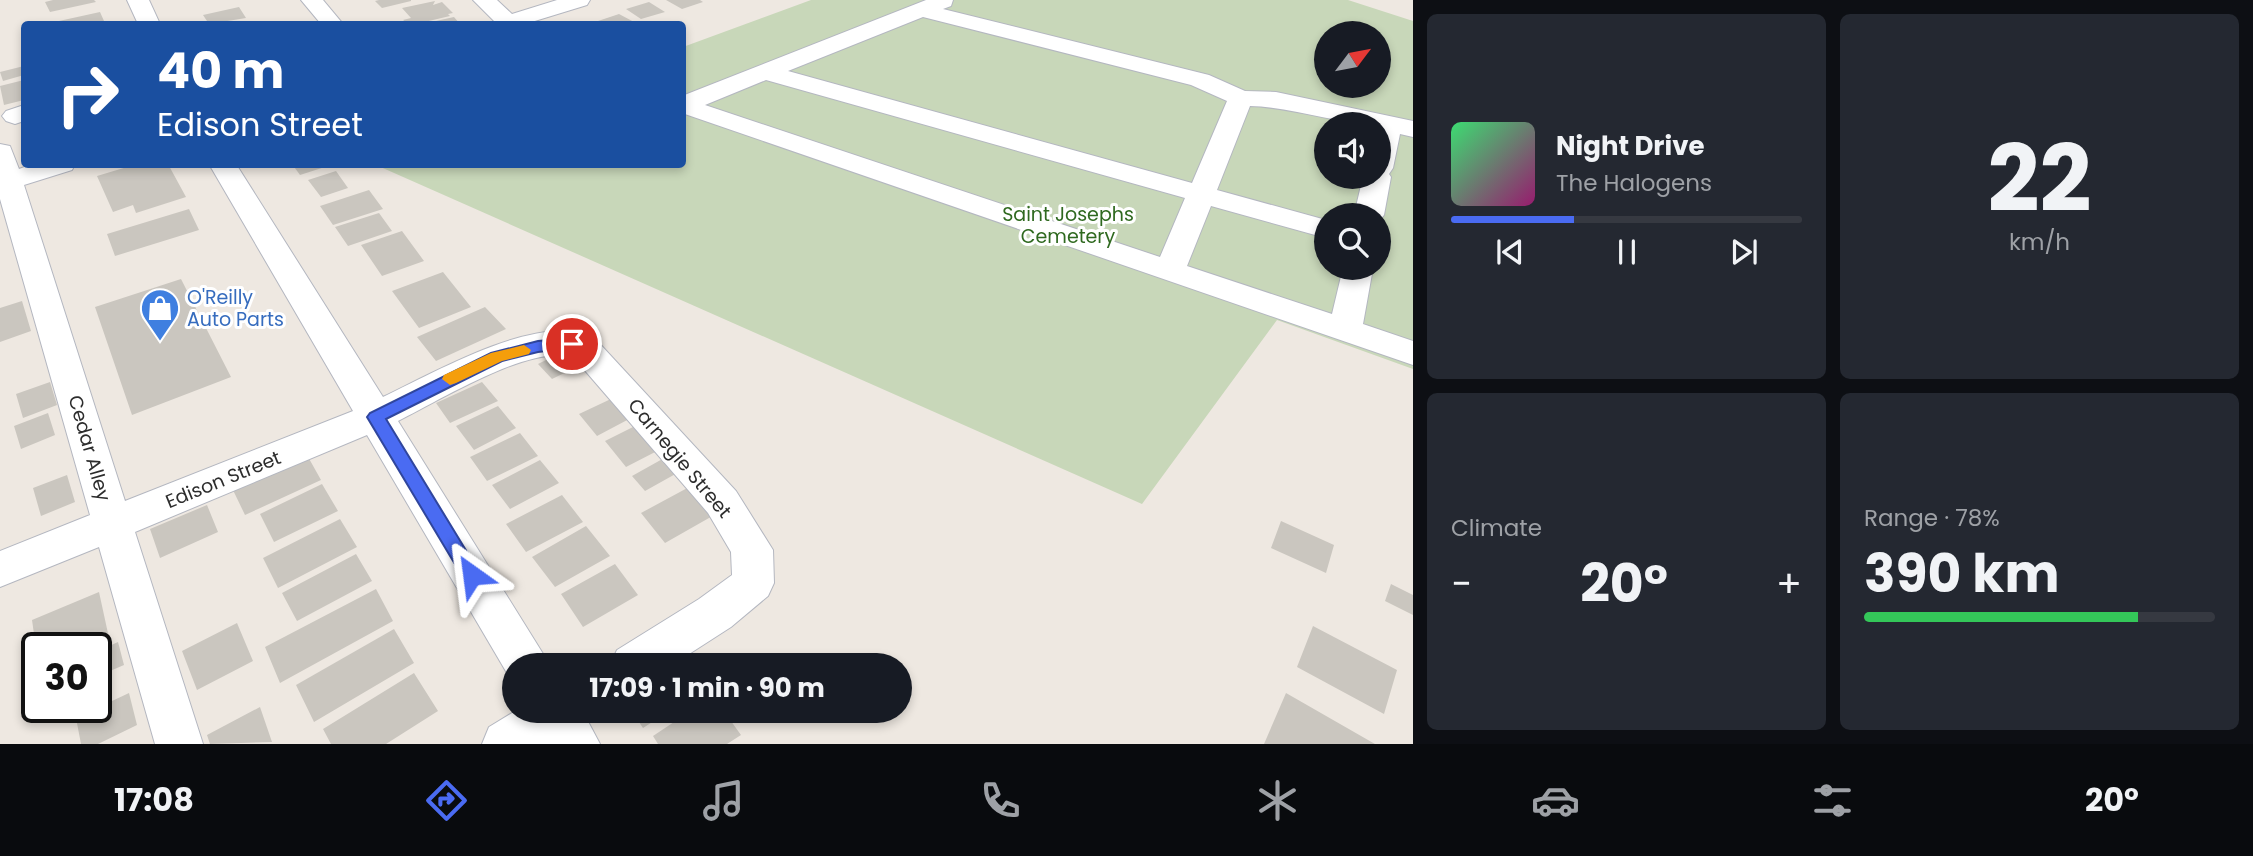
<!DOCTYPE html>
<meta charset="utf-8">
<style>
body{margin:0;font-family:Poppins,sans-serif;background:#242831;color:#f1f3f6;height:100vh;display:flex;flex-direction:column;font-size:26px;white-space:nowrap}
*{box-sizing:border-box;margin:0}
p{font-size:23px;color:#9ea1a6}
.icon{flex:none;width:38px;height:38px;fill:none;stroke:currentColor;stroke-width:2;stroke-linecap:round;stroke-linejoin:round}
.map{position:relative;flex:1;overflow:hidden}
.sheet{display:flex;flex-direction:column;gap:14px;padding:14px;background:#0d0f14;width:840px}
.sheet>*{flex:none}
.hud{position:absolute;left:21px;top:21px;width:665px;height:147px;border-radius:7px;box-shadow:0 4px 10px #0003;background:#1a4fa0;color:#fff;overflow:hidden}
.needle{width:46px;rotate:58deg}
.fabs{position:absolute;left:1314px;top:21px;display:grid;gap:14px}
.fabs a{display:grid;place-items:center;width:77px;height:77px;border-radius:50%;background:#171b24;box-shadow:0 4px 10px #0003;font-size:35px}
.speed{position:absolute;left:21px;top:632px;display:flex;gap:14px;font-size:35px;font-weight:700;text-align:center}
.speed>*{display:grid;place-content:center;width:91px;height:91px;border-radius:50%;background:#171b24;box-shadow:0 4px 10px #0003;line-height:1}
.speed .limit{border:4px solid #111;border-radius:10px;background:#fff;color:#111}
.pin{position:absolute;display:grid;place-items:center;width:60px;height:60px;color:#fff;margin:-30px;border:4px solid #fff;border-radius:50%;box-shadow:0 2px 7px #0007}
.me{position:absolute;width:77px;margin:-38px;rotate:329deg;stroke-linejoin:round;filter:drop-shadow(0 0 5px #0008)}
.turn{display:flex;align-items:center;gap:24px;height:147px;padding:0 21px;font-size:32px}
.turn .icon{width:91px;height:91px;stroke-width:2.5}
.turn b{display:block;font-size:49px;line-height:60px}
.big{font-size:52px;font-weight:700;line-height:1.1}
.sheet .widget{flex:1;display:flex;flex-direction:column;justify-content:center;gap:10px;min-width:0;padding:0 24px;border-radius:10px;background:#242831}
.sheet .dial{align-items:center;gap:0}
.dial b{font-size:91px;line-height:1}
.song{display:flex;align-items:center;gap:21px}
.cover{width:84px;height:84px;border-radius:10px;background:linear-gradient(135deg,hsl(140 70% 55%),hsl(320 70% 35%))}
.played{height:7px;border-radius:4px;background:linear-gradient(90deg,#4a6bf2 35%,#363941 35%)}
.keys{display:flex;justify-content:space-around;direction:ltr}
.heat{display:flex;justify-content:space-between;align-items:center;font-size:38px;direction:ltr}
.charge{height:10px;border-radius:5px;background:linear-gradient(90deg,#34c759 78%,#363941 0)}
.sheet .tiles{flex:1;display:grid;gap:14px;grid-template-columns:repeat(2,1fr)}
.trip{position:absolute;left:502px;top:653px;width:410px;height:70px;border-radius:35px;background:#171b24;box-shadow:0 4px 10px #0003;font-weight:700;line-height:70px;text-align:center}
.tab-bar{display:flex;height:112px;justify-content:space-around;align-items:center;background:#090b0e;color:#9ea1a6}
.tab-bar .icon{width:49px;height:49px}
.tab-bar .on{color:#4a6bf2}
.tab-bar b{font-size:32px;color:#f1f3f6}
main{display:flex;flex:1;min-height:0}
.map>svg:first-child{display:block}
.cemetery{fill:#c8d7b9;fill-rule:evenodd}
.building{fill:#cac6bf}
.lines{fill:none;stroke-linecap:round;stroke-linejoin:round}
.minor-casing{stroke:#b4b7c0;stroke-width:2}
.minor{fill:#fff;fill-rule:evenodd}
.route{fill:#4a6bf2;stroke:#30469d;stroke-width:2}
.slow{fill:#f59e0b}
.labels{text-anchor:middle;stroke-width:6;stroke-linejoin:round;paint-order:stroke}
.park-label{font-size:19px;fill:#2f691f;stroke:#fff}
.shop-label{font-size:19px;fill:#366cbe;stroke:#fff;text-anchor:start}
.street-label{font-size:19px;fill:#2d2d2d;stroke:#fff}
</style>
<main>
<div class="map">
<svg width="1413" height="744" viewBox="0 0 1413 744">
<rect width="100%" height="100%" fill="#eee8e1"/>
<!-- cemetery -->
<path class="cemetery" d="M811,0H1348L1413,21V369L1277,320L1142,504L376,165L682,164L683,47ZM1326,33H1379V86H1326ZM1326,124H1379V177H1326ZM1326,215H1379V268H1326Z"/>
<!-- building -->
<path class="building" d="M53,0H94L96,2L50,12L45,2Z
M379,0H411V1L382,8L375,1Z
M666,0H700L703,2L682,9Z
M435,1L433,5L442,2L453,13L448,14L450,16L416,24H408L403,20L411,18L402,8Z
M649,2L665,12L641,19L626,9Z
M239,7L246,18L209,24L203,15Z
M100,12L104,21L96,22L97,24H60L59,21Z
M619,14L634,22L589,24Z
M454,17L460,24H428L427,23Z
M24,66V75L3,81L0,72Z
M24,80V100L4,105L0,86Z
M137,164H168L186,197L136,213L133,205L113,212L97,176Z
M292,164H331V165L300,175Z
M336,171L348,188L321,197L308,180Z
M369,190L383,209L333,225L320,206Z
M189,209L199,230L115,256L107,234Z
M379,213L392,231L348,246L335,227Z
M402,231L424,261L382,276L361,245Z
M443,272L471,307L419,328L392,291Z
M181,279L231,377L132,415L95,307Z
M22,301L31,331L0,342V308Z
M485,307L506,329L436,361L417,337Z
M570,348L585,363L552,379L538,364Z
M50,382L57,405L23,418L16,394Z
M482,382L498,401L450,423L436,403Z
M613,398L631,418L597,436L579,414Z
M498,406L516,428L474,450L456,426Z
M48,413L55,435L21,449L14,426Z
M637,425L659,450L626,467L605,441Z
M520,433L538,456L487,481L470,457Z
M307,455L321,480L245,515L232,488Z
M666,457L679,472L645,491L632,476Z
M540,460L559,483L510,509L492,485Z
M67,475L75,502L41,516L33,488Z
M322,484L338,511L274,542L260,514Z
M691,486L716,514L665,543L641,513Z
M562,495L583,522L526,552L506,524Z
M207,505L218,532L160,558L150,529Z
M340,519L357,547L278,588L263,558Z
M1281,521L1334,545L1326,573L1271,548Z
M586,526L610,556L555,587L532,557Z
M356,554L372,581L297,621L282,593Z
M615,564L638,595L583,627L561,594Z
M1391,584L1413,595V615L1385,601Z
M376,589L393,621L280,683L265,647Z
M99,592L109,638L86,648H36L32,620Z
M237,623L253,661L197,690L182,651Z
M1313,626L1397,670L1384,714L1297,667Z
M394,629L414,663L314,722L296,685Z
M118,642L124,665L96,677V652Z
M414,673L438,711L386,744H331L323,729Z
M129,693L137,725L98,744H81L76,718Z
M1286,693L1375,744H1264Z
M260,707L272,742L210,744L207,735Z
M631,710H671L643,728Z
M692,710H723L741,735L727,744H658L653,736Z"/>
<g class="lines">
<!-- minor casing -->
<g class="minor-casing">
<path id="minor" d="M127,0H149L160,24H138Z
M301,0H323L343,24H321Z
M473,0H497L512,14L557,0H590L587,5L525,24H493L495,22Z
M926,0H953L951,6L943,9L1209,75L1245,91L1276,92L1413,121V137L1400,134L1393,168L1389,174L1391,177L1384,215L1379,221V215H1354L1363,177H1379V124C1335,124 1294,107 1250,106L1217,190L1326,220V238L1211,206L1187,266L1332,314L1343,268H1373L1363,324L1413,341V365L682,113V96ZM923,17L1191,85L1227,101L1192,183L788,71ZM766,80L1185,198L1160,257L705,105Z
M24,105V121L15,124L6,121L2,116L6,111Z
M0,144L10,146L19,169L33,164H75L72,170L24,185L125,501L353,411L209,164H236L383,397C431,374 521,323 574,332C583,334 591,339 599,343L736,491L773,550L774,583L768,596L731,627L672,665H610L617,650L699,599L732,575L731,552L708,513L575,359C538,339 435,403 398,421L550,665H514V681L511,680L367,435L135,532L203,744H155L99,547L0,587V551L90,515L0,199Z
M517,710H586L584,714L600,744H482L489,727Z"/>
</g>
<!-- minor -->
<use href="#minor" class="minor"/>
</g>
<!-- route -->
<path class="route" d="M572,338L578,340L580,344L578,347L538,352L502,361L386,419L481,575L478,581L472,583L465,581L367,417L370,413L491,353L538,341Z"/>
<!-- slow -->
<path class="slow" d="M524,345L531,350L529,354L502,361L456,383L450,385L442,379L444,375L491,353Z"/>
<!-- icons -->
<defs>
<g id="shop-pin" transform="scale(2.0125)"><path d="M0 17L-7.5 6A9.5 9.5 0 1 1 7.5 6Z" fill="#3f7fe0" stroke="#fff"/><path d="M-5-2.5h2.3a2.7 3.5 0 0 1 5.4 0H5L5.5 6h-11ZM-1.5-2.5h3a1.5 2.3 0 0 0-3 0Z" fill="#fff"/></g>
</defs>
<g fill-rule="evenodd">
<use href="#shop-pin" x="160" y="308"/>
</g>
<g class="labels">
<!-- park labels -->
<g class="park-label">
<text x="1068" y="221">Saint Josephs<tspan x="1068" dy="22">Cemetery</tspan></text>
</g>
<!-- shop labels -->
<g class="shop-label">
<text x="187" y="304">O'Reilly<tspan x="187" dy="22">Auto Parts</tspan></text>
</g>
<!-- street labels -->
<g class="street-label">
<text transform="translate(90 448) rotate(74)" y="7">Cedar Alley</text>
<text transform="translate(680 458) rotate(50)" y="7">Carnegie Street</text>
<text transform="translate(223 479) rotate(-22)" y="7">Edison Street</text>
</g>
</g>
</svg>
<div class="fabs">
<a><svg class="needle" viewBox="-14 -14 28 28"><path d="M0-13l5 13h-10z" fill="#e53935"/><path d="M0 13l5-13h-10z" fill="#9ea1a6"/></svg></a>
<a><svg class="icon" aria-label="sound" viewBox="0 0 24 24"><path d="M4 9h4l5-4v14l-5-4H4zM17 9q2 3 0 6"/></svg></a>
<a><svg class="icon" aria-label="search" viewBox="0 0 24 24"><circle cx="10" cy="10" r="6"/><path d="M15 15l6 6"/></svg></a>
</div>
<div class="speed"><div class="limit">30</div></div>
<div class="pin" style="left:572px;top:344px;background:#d93025"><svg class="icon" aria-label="arrive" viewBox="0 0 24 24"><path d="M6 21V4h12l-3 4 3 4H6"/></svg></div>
<svg class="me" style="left:472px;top:575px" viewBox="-20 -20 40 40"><path d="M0-17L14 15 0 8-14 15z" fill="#4a6bf2" stroke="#fff" stroke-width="4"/></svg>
<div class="trip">17:09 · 1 min · 90 m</div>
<div class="hud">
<div class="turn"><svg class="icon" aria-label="right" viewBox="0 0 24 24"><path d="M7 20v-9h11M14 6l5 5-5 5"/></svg><div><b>40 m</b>Edison Street</div></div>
</div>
</div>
<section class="sheet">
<div class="tiles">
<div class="widget">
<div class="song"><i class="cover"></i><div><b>Night Drive</b><p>The Halogens</p></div></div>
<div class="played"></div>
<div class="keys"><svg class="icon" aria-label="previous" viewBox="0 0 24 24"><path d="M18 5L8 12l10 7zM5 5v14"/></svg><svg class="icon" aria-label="pause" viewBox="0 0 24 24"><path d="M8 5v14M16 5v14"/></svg><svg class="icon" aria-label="next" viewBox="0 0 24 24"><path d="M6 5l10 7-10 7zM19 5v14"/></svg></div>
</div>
<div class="widget dial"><b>22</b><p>km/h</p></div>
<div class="widget"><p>Climate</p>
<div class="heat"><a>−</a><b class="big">20°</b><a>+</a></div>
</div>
<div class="widget"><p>Range · 78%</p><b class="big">390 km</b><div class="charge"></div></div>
</div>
</section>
</main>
<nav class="tab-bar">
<b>17:08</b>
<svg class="icon on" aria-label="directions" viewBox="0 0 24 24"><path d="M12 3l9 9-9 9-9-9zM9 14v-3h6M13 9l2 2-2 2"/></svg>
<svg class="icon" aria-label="music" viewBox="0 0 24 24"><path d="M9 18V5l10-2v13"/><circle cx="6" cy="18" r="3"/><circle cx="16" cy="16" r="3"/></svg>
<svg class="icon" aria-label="phone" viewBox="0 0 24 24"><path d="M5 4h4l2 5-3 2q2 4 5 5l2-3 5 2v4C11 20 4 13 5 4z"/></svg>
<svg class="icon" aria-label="climate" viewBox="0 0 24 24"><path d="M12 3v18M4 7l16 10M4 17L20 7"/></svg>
<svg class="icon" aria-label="car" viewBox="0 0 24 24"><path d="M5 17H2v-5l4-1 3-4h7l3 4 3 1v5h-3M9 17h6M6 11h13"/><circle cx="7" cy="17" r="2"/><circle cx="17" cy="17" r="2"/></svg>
<svg class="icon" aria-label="filters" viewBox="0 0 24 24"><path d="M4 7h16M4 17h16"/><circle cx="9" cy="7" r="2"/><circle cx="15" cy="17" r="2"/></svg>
<b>20°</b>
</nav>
